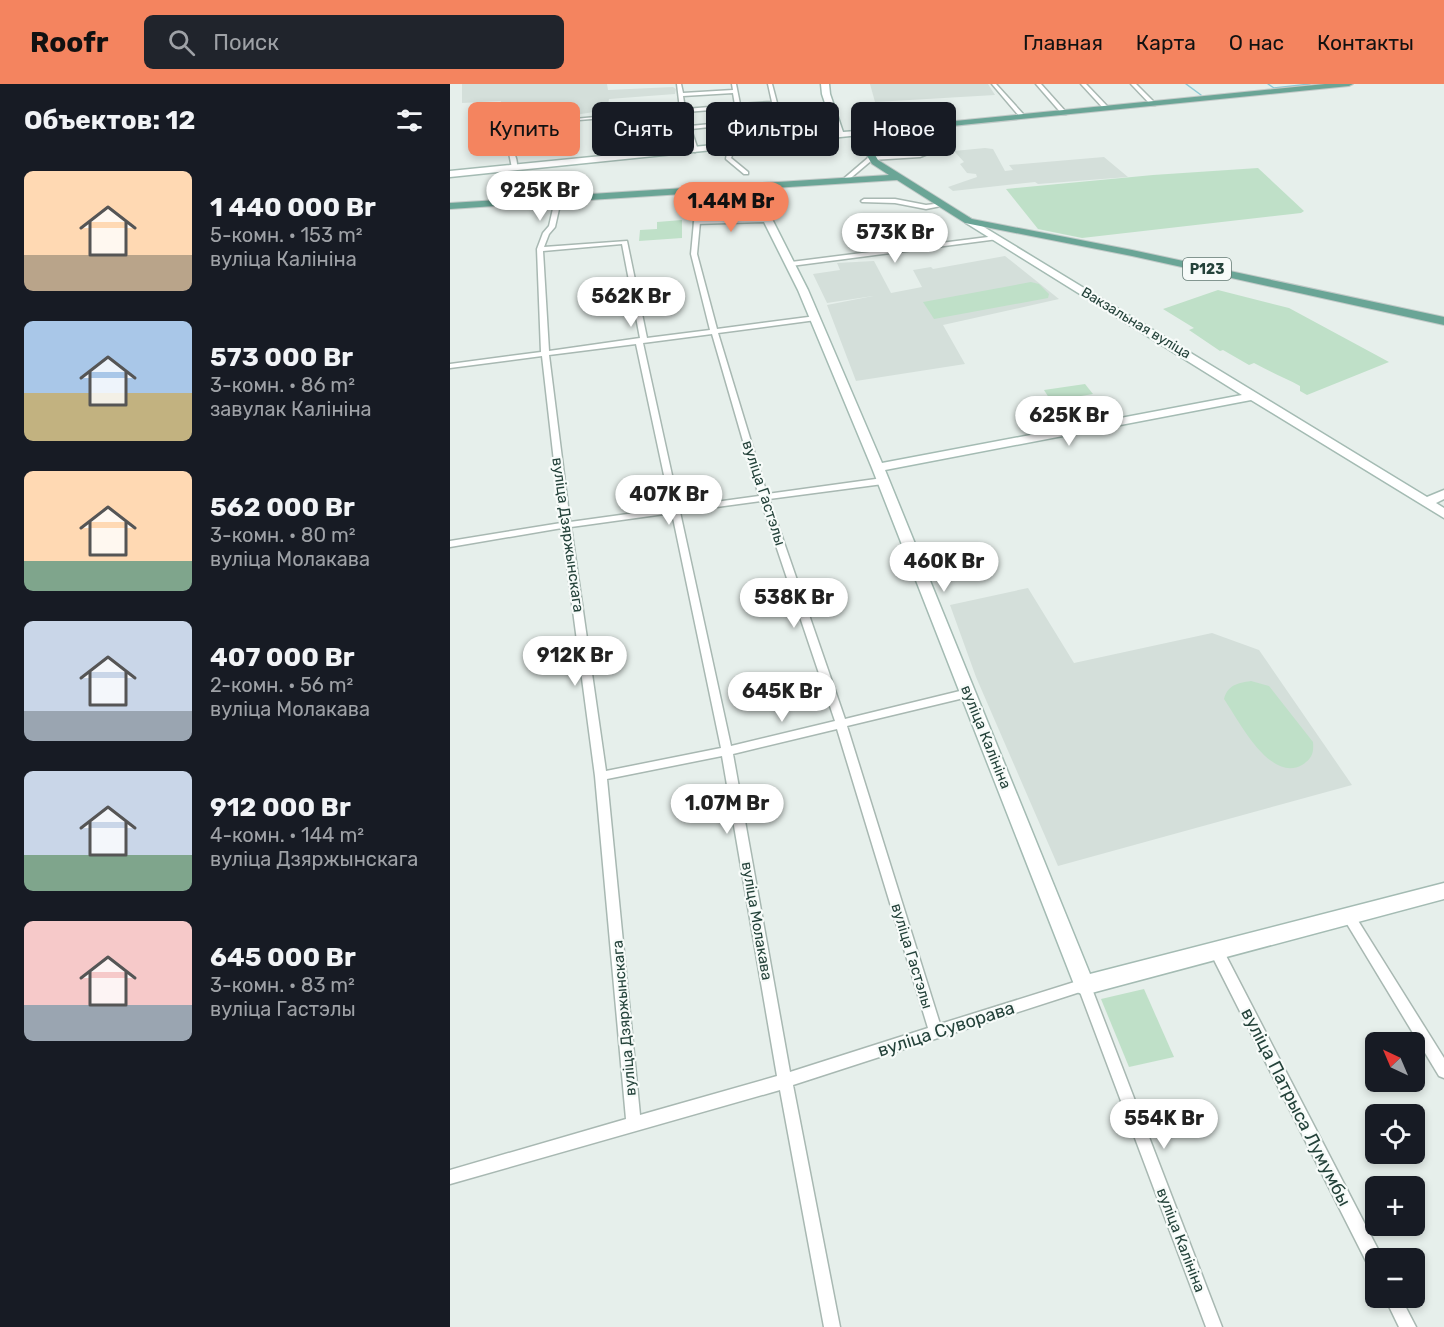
<!DOCTYPE html>
<html lang="ru">
<head>
<meta charset="utf-8">
<style>
  :root { --surface:#171b24; --page:#20242c; --text:#f1f3f6; --muted:#9ea1a6; --accent:#f4845f }
  body { margin:0; font-family:Rubik,sans-serif; background:var(--page); color:var(--text); height:100vh; display:flex; flex-direction:column; font-size:22px; white-space:nowrap }
  * { box-sizing:border-box; margin:0 }
  p { font-size:20px; color:var(--muted) }
  .icon { flex:none; width:33px; height:33px; fill:none; stroke:currentColor; stroke-width:2; stroke-linecap:round; stroke-linejoin:round }
  .map { position:relative; flex:1; overflow:hidden }
  .sheet { display:flex; flex-direction:column; background:var(--surface); width:450px }
  .sheet>* { flex:none }
  .top-card { position:absolute; left:18px; top:18px; width:570px; height:54px; display:flex; gap:12px }
  .needle { width:39px; rotate:316deg }
  .tools { position:absolute; left:915px; top:948px; display:grid; gap:12px }
  .tools a { display:grid; place-items:center; width:60px; height:60px; border-radius:9px; background:var(--surface); box-shadow:0 3px 9px #0003; font-size:30px }
  .price { position:absolute; translate:-50% -51px; padding:0 14px; border-radius:21px; background:#fff; color:#222; font-size:20px; line-height:39px; filter:drop-shadow(0 2px 3px #0008) }
  .price::after { content:''; position:absolute; left:50%; top:36px; width:18px; height:14px; margin-left:-9px; background:inherit; clip-path:polygon(0 0,100% 0,50% 100%) }
  .price.selected { background:var(--accent); color:#111 }
  ul { padding:0; list-style:none }
  li { display:flex; align-items:center; gap:18px; height:150px; padding:0 24px }
  li span { display:grid; place-items:center; flex:none; width:168px; height:120px; border-radius:9px; color:#555 }
  li>.icon { margin-inline-start:auto }
  span .icon { width:72px; height:72px; fill:#fffc; stroke-width:1 }
  li b { font-size:26px }
  h2 { display:flex; justify-content:space-between; align-items:center; height:72px; padding:0 24px; font-size:26px }
  .tag { padding:0 21px; border-radius:9px; background:var(--surface); box-shadow:0 3px 9px #0003; font-size:21px; line-height:54px }
  .tag.selected { background:var(--accent); color:#111 }
  header { display:flex; align-items:center; gap:36px; box-sizing:border-box; height:84px; padding:0 30px; background:var(--accent); color:#111 }
  header strong { font-size:28px }
  nav { display:flex; gap:33px; margin-inline-start:auto; font-size:21px }
  .search { width:420px; height:54px; background:var(--page); display:flex; align-items:center; gap:15px; box-sizing:border-box; padding:0 21px; border-radius:9px; color:var(--muted); font-size:22px }
  main { display:flex; flex:1; min-height:0 }
  .map>svg:first-child { display:block }
  .built { fill:#d4dfda }
  .green { fill:#bfe0c8 }
  .lines { fill:none; stroke-linecap:round; stroke-linejoin:round }
  .stream { stroke:#8ec9d4; stroke-width:1.5 }
  .street-casing { stroke:#a8b8b2; stroke-width:3 }
  .secondary-casing { stroke:#a4bbb3; stroke-width:3 }
  .primary-casing { stroke:#c2cac8; stroke-width:2 }
  .street { fill:#fff; fill-rule:evenodd }
  .secondary { fill:#fff; fill-rule:evenodd }
  .primary { fill:#6aa596; fill-rule:evenodd }
  .labels { text-anchor:middle; dominant-baseline:central; stroke-width:4.5; stroke-linejoin:round; paint-order:stroke }
  .shield { fill:#f7fbf9; stroke:#637a73; stroke-width:1.5 }
  .shield-label { font-size:14px; font-weight:bold; fill:#24423a }
  .far-street-label { font-size:14px; fill:#24423a; stroke:#f7fbf9 }
  .street-label { font-size:15px; fill:#24423a; stroke:#f7fbf9 }
  .near-street-label { font-size:18px; fill:#24423a; stroke:#f7fbf9 }
</style>
</head>
<body>
<header>
<strong>Roofr</strong>
<div class="search"><svg class="icon" aria-label="search" viewBox="0 0 24 24"><circle cx="10" cy="10" r="6"/><path d="M15 15l6 6"/></svg>Поиск</div>
<nav><a>Главная</a><a>Карта</a><a>О нас</a><a>Контакты</a></nav>
</header>
<main>
<section class="sheet">
<h2>Объектов: 12<svg class="icon" aria-label="filters" viewBox="0 0 24 24"><path d="M4 7h16M4 17h16"/><circle cx="9" cy="7" r="2"/><circle cx="15" cy="17" r="2"/></svg></h2>
<ul>
<li><span style="background:linear-gradient(#ffd9b3 70%,#b9a48a 0)"><svg class="icon" aria-label="home" viewBox="0 0 24 24"><path d="M3 11l9-7 9 7M6 9v11h12V9"/></svg></span><div><b>1 440 000 Br</b><p>5-комн. · 153 m²</p><p>вуліца Калініна</p></div></li>
<li><span style="background:linear-gradient(#a9c7e8 60%,#c2b280 0)"><svg class="icon" aria-label="home" viewBox="0 0 24 24"><path d="M3 11l9-7 9 7M6 9v11h12V9"/></svg></span><div><b>573 000 Br</b><p>3-комн. · 86 m²</p><p>завулак Калініна</p></div></li>
<li><span style="background:linear-gradient(#ffd9b3 75%,#7fa58c 0)"><svg class="icon" aria-label="home" viewBox="0 0 24 24"><path d="M3 11l9-7 9 7M6 9v11h12V9"/></svg></span><div><b>562 000 Br</b><p>3-комн. · 80 m²</p><p>вуліца Молакава</p></div></li>
<li><span style="background:linear-gradient(#c9d6e8 75%,#9aa5b1 0)"><svg class="icon" aria-label="home" viewBox="0 0 24 24"><path d="M3 11l9-7 9 7M6 9v11h12V9"/></svg></span><div><b>407 000 Br</b><p>2-комн. · 56 m²</p><p>вуліца Молакава</p></div></li>
<li><span style="background:linear-gradient(#c9d6e8 70%,#7fa58c 0)"><svg class="icon" aria-label="home" viewBox="0 0 24 24"><path d="M3 11l9-7 9 7M6 9v11h12V9"/></svg></span><div><b>912 000 Br</b><p>4-комн. · 144 m²</p><p>вуліца Дзяржынскага</p></div></li>
<li><span style="background:linear-gradient(#f6c9c9 70%,#9aa5b1 0)"><svg class="icon" aria-label="home" viewBox="0 0 24 24"><path d="M3 11l9-7 9 7M6 9v11h12V9"/></svg></span><div><b>645 000 Br</b><p>3-комн. · 83 m²</p><p>вуліца Гастэлы</p></div></li>
</ul>
</section>
<div class="map">
<svg width="994" height="1243" viewBox="0 0 994 1243">
  <rect width="100%" height="100%" fill="#e6efeb"/>
  <!-- built -->
  <g class="built">
    <polygon points="12,0 157,0 158,6 223,3 226,5 225,10 159,15 157,26 46,43 51,17 12,19"/>
    <polygon points="420,0 538,0 545,11 425,18"/>
    <polygon points="535,64 543,65 555,87 563,86 559,81 654,73 678,93 588,100 585,98 503,107 498,103 527,93 526,90 517,89 510,80 514,78 504,67"/>
    <polygon points="555,172 609,215 493,241 515,280 406,297 377,221 423,212 377,219 363,190 390,186 387,179 424,177 441,209 472,203 463,186 481,183 483,185"/>
    <polygon points="578,504 624,579 762,549 809,566 902,701 608,782 526,593 500,521"/>
  </g>
  <!-- green -->
  <g class="green">
    <polygon points="808,84 854,127 851,129 632,154 588,145 556,105 703,91"/>
    <polygon points="232,136 232,154 189,157 190,146 207,145 207,138"/>
    <polygon points="581,198 589,200 599,210 598,214 484,235 473,218"/>
    <path d="M768 206 839 224 939 278 857 311 850 307V302C835 294 820 288 804 279L799 281 773 266 770 267 739 246 744 244 713 225Z"/>
    <polygon points="635,300 643,310 601,317 594,306"/>
    <path d="M801 597 819 602 863 658C864 669 862 675 852 681 820 699 789 637 774 615 778 601 787 599 801 597Z"/>
    <polygon points="694,905 724,973 679,983 651,915"/>
  </g>
  <g class="lines">
    <!-- stream -->
    <g class="stream">
      <polyline points="736,0 751,11"/>
      <polyline points="818,0 824,4 860,0"/>
    </g>
    <defs>
      <g id="street">
        <path d="M227 0H231L233 9 283 6 282 0H286L290 20 322 18 318 0H322L327 19 348 56 345 58 342 56 323 21 291 23 297 39 241 45 248 66 245 68 242 66 236 46 162 54 159 52 236 43 231 28 116 37 114 36 230 25ZM283 9 285 21 235 25 233 12ZM286 24 292 37 240 42 236 28Z"/>
        <polygon points="542,0 546,0 574,31 574,33 570,33"/>
        <polygon points="586,0 591,0 616,28 616,30 612,30"/>
        <polygon points="631,0 636,0 658,23 658,25 654,25"/>
        <polygon points="681,0 686,0 705,19 705,21 701,21"/>
        <path d="M44 22 46 23C45 29 42 37 43 43 45 59 69 60 67 85L62 84 59 69 43 53 37 43 42 23Z"/>
        <polygon points="471,56 478,60 480,69 470,73 422,76 396,98 391,97 419,73 469,69 475,67 474,62 470,60 416,67 414,64"/>
        <polygon points="275,62 279,62 283,69 281,74 298,88 298,90 294,90 276,75 277,69"/>
        <path d="M108 114 111 116 105 143 99 150 94 163 177 157 197 254 260 246 241 170 244 138 247 136 250 138 247 170 267 245 366 232 369 234 366 236 268 249 317 410 433 394 437 397 433 400 319 415 395 635 518 605 523 609 518 613 397 642 490 940 634 895 639 897 772 1243H756L630 908 343 1001 390 1243H374L330 1006 0 1100V1086L176 1035 145 692 112 444 0 463V457L111 439 92 272 0 284V280L91 268 87 165 93 149 99 142 105 116ZM172 160 190 254 99 267 93 167ZM262 250 309 412 229 423 193 259ZM186 260 221 424 120 438 99 271ZM311 417 385 637 281 662 230 428ZM222 429 271 664 156 687 121 443ZM387 645 478 944 340 988 283 670ZM272 672 327 992 190 1031 157 695Z"/>
        <polygon points="414,115 445,115 476,121 493,119 496,121 476,125 445,119 412,118 411,117"/>
        <polygon points="546,152 548,153 548,155 341,182 338,180 341,178"/>
        <polygon points="898,825 902,827 994,974 994,994 989,992 894,835 892,831 894,827"/>
        <polygon points="766,860 771,862 932,1173 926,1174 926,1187 920,1185 761,870 760,866 761,862"/>
        <polygon points="935,1214 951,1214 966,1243 949,1243"/>
      </g>
      <g id="secondary">
        <polygon points="371,0 379,0 380,10 393,48 407,47 411,49 410,51 0,93 0,87 385,49 372,10"/>
        <polygon points="250,104 254,107 252,135 317,132 322,135 358,206 432,379 792,311 516,139 514,137 519,134 977,413 994,406 994,415 986,419 994,424 994,434 801,316 435,386 640,890 994,799 994,815 634,911 627,908 422,384 348,206 314,138 244,140 246,107"/>
      </g>
      <polygon id="primary" points="875,0 903,0 899,2 413,51 428,76 522,135 682,166 994,233 994,241 682,172 515,139 447,96 0,125 0,119 439,91 422,80 403,49 404,47"/>
    </defs>
    <!-- street casing -->
    <use href="#street" class="street-casing"/>
    <!-- secondary casing -->
    <use href="#secondary" class="secondary-casing"/>
    <!-- primary casing -->
    <use href="#primary" class="primary-casing"/>
    <!-- street -->
    <use href="#street" class="street"/>
    <!-- secondary -->
    <use href="#secondary" class="secondary"/>
    <!-- primary -->
    <use href="#primary" class="primary"/>
  </g>
  <g class="labels">
    <!-- shield labels -->
    <rect class="shield" x="733" y="174" width="48" height="22" rx="4.5"/>
    <g class="shield-label">
      <text x="757" y="185">Р123</text>
    </g>
    <!-- far-street labels -->
    <g class="far-street-label">
      <text transform="translate(686 239) rotate(31)">Вакзальная вуліца</text>
    </g>
    <!-- street labels -->
    <g class="street-label">
      <text transform="translate(314 409) rotate(72)">вуліца Гастэлы</text>
      <text transform="translate(118 451) rotate(82)">вуліца Дзяржынскага</text>
      <text transform="translate(536 653) rotate(68)">вуліца Калініна</text>
      <text transform="translate(307 837) rotate(80)">вуліца Молакава</text>
      <text transform="translate(462 872) rotate(73)">вуліца Гастэлы</text>
      <text transform="translate(174 934) rotate(-95)">вуліца Дзяржынскага</text>
      <text transform="translate(731 1156) rotate(69)">вуліца Калініна</text>
    </g>
    <!-- near-street labels -->
    <g class="near-street-label">
      <text transform="translate(496 945) rotate(-18)">вуліца Суворава</text>
      <text transform="translate(846 1023) rotate(63)">вуліца Патрыса Лумумбы</text>
    </g>
  </g>
</svg>
<div class="tools">
<a><svg class="needle" viewBox="-14 -14 28 28"><path d="M0-13l5 13h-10z" fill="#e53935"/><path d="M0 13l5-13h-10z" fill="#9ea1a6"/></svg></a>
<a><svg class="icon" aria-label="locate" viewBox="0 0 24 24"><circle cx="12" cy="12" r="6"/><path d="M12 2v4M12 18v4M2 12h4M18 12h4"/></svg></a>
<a>+</a>
<a>−</a>
</div>
<b class="price" style="left:90px;top:138px">925K Br</b>
<b class="price selected" style="left:281px;top:149px">1.44M Br</b>
<b class="price" style="left:445px;top:180px">573K Br</b>
<b class="price" style="left:181px;top:244px">562K Br</b>
<b class="price" style="left:619px;top:363px">625K Br</b>
<b class="price" style="left:219px;top:442px">407K Br</b>
<b class="price" style="left:494px;top:509px">460K Br</b>
<b class="price" style="left:344px;top:545px">538K Br</b>
<b class="price" style="left:125px;top:603px">912K Br</b>
<b class="price" style="left:332px;top:639px">645K Br</b>
<b class="price" style="left:277px;top:751px">1.07M Br</b>
<b class="price" style="left:714px;top:1066px">554K Br</b>
<div class="top-card">
<a class="tag selected">Купить</a>
<a class="tag">Снять</a>
<a class="tag">Фильтры</a>
<a class="tag">Новое</a>
</div>
</div>
</main>
</body>
</html>
